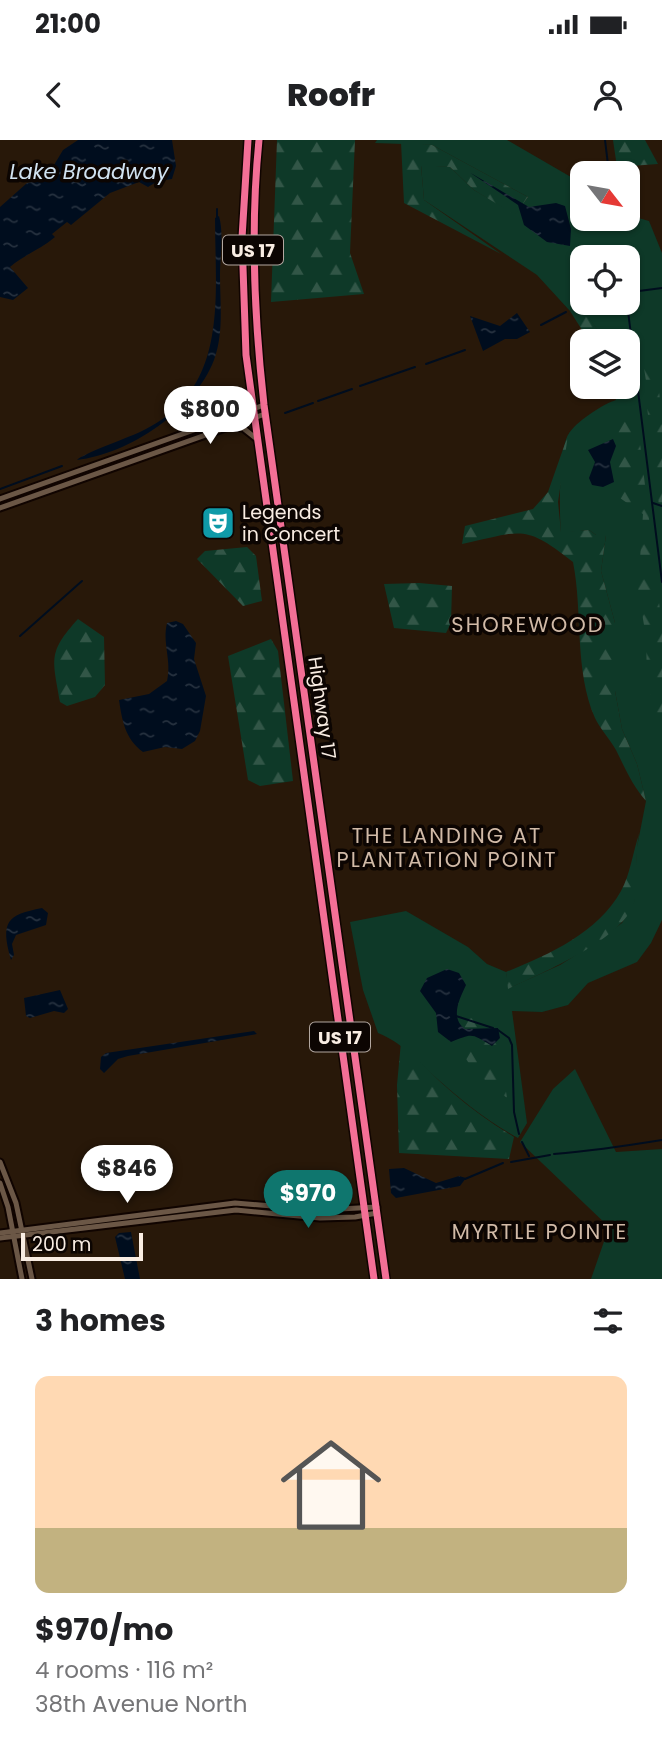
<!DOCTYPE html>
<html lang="en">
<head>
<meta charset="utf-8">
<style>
  :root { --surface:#fff; --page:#f2f2f2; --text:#202124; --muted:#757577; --accent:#0f766e }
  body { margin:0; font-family:Poppins,sans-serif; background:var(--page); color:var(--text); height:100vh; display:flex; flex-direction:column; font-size:26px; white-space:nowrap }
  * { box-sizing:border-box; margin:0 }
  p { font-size:23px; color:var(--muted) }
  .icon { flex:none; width:38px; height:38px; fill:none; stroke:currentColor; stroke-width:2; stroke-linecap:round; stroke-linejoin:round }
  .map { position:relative; height:1139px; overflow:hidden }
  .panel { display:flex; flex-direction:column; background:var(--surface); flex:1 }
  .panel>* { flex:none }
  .needle { width:46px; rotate:121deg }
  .fabs { position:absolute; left:570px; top:21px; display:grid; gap:14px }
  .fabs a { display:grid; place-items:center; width:70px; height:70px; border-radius:14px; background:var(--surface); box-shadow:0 2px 5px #0004; font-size:35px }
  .scale { position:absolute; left:21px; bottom:18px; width:122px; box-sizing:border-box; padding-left:7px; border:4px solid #f9ede3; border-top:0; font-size:19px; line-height:24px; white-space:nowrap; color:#f9ede3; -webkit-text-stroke:5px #0c0502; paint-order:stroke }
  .price { position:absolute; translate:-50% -60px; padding:0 16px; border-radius:24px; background:#fff; color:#222; font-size:23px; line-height:46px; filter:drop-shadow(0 2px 4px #0008) }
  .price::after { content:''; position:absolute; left:50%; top:42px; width:21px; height:16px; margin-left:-10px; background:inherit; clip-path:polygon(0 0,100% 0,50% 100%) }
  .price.active { background:var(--accent); color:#fff }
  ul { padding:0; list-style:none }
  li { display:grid; align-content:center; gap:14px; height:371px; padding:0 35px }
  li span { display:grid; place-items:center; height:217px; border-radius:14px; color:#555 }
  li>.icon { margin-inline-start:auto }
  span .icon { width:126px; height:126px; fill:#fffc; stroke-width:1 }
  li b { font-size:30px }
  h2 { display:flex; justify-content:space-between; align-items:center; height:84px; padding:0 35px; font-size:30px }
  .status { display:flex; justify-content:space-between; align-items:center; height:49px; padding:0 35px; background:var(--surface); direction:ltr }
  .status svg { height:19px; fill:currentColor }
  header { display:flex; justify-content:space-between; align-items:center; height:91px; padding:0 35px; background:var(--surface); font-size:32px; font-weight:800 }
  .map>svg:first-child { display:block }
  .green { fill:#0e3928; fill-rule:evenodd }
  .forest { fill:url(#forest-firs) }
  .water { fill:url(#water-ripples) }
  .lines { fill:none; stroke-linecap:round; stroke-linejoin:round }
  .stream { stroke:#000d1e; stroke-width:2 }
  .secondary-casing { stroke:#100400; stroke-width:9 }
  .highway-casing { stroke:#100400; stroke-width:10 }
  .secondary { stroke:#6b5746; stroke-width:5 }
  .highway { stroke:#f36f96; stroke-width:7 }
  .labels { text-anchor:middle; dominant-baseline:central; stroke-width:7; stroke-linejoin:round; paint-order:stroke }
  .shield { fill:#0c0502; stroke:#b2a7a0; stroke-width:2 }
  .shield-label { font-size:18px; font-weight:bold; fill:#f9ede3 }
  .poi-label { font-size:19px; fill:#f9ede3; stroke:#0c0502; text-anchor:start }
  .street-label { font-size:19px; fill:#f9ede3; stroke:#0c0502 }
  .water-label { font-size:21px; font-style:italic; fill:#d1e3f2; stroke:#0c0502 }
  .neighbourhood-label { font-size:21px; letter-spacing:2px; fill:#d1baa7; stroke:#0c0502 }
</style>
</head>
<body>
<div class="status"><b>21:00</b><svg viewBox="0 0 49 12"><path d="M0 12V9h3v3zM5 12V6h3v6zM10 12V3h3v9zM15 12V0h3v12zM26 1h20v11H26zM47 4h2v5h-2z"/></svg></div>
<header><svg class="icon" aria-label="back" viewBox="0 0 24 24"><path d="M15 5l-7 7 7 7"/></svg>Roofr<svg class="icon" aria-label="person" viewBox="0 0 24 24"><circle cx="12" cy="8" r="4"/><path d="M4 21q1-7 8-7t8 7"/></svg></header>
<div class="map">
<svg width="662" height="1139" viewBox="0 0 662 1139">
  <defs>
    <pattern id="forest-firs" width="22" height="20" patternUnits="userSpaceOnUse" patternTransform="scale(1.75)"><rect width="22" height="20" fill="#0e3928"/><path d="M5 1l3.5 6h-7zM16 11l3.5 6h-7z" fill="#325647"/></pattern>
    <pattern id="water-ripples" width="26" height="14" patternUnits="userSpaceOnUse" patternTransform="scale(1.75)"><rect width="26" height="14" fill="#000d1e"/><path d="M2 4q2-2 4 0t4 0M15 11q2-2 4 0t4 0" fill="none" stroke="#26313f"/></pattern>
  </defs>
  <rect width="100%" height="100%" fill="#281809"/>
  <!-- green -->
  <g class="green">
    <path d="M377 0H507L583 44V79H628V75L649 81 662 113V780L651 803 637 822 588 843 568 865 542 872 512 871 527 983 518 998C487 981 461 960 434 936 414 918 404 904 378 893L363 850 350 782 406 771 468 807 487 824 506 832 509 848 560 825 592 805 622 783 634 762 637 707 646 661 637 624 622 589 615 551V483L601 431 606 395H596L589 390 561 393C559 373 559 311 568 295 575 282 603 264 616 260L614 247H628V201H605L581 166 570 171 537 135 424 60 421 25 450 27 474 50 515 74 528 57 432 5 375 3ZM583 117H628V163H583Z"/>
    <polygon points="575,929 616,1012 662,1009 662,1139 591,1139 609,1087 520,1002 553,949"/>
  </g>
  <!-- forest -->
  <g class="forest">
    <polygon points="277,0 355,0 350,113 364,154 271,162"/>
    <polygon points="613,0 645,0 658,24 617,27"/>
    <polygon points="401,2 432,5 528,57 515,75 474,50 450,27 421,26 424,60 501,114 404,63"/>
    <polygon points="581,165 605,201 589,201 570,171"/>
    <polygon points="642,215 655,219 661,268 650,267"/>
    <polygon points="647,267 662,285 662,390"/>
    <polygon points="619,268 636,270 662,487 662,599 647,540 646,497 638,449 643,374 620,358 613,317"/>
    <path d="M568 295 558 362 561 392 589 390 596 395H606L601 431 615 483V551L622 589 637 624 646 661C632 645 625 628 616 610 610 599 600 589 595 578 574 530 583 472 573 422 523 382 521 392 462 404L465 386 533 369 548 352Z"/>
    <polygon points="247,407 256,416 262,461 243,466 197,419 205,411"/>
    <polygon points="419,443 452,446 451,483 446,493 394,488 384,444"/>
    <path d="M78 479 104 497 105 545 95 557 67 566 60 562C53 519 47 513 78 479Z"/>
    <polygon points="271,499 278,511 293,641 260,646 248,640 228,516"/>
    <path d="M639 694C635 715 638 738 635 759 628 798 541 833 508 849L506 832C548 815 598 793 621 751 630 735 633 712 639 694Z"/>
    <path d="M494 872 507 958C479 934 453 921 462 881Z"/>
    <path d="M401 902C434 939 472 972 514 997L509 1019 399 1013 397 945Z"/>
  </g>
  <!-- water -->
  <g class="water">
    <path d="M78 0H172L176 26 172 39 158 41 148 47 139 42 110 53 71 85 67 82 52 94 55 97C41 109 24 115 10 127L28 148 13 160 0 157V67L27 43 43 38 51 30 63 10Z"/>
    <polygon points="469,32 529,67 556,63 565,66 571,89 570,106 547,102 524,85 518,65"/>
    <path d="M219 76C224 94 220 117 220 135 220 163 224 193 214 220 195 270 129 314 77 320 82 314 127 298 140 292 230 251 215 159 215 78Z"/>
    <polygon points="517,173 530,192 517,199 505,199 483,211 470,176 500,186"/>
    <polygon points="613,299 616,306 610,322 614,342 603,347 592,345 589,338 595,322 588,310"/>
    <path d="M176 481 183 484 196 503 194 519 206 556 200 591 195 601 182 609 165 607 143 612C125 599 122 580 119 560L149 554 167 541C172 521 162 503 167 483Z"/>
    <path d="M42 768 48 773 46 785 16 795 12 804 14 815 11 820C0 781 7 775 42 768Z"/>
    <path d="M447 829 459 833 466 845C459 860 450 878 465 889L498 888 500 898 492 906C471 893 473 893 451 902L438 892 436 873 420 851 427 838Z"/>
    <polygon points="60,850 68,869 64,873 54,871 30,878 26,876 24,858"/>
    <polygon points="254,891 257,894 128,916 118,919 104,933 100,929 101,917 106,913"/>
    <polygon points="404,1028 436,1043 459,1036 466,1038 460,1046 396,1058 391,1053 389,1029"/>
    <polygon points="131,1092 140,1139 125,1139 115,1097 119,1093"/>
  </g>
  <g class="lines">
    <!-- stream -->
    <g class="stream">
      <polyline points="605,0 609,33"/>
      <polyline points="217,69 217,78"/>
      <polyline points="618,113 619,117"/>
      <polyline points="639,151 662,148"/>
      <polyline points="628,152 633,152"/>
      <polyline points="627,163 662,442"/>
      <polyline points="541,185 566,172"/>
      <polyline points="426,224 465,210"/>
      <polyline points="360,246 415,227"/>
      <polyline points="318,261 352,249"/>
      <polyline points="285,273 313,263"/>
      <polyline points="0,349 62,326"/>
      <polyline points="653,363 662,366"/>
      <polyline points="20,496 82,441"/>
      <polyline points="456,876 493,888"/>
      <polyline points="498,890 509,898 512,905 514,972 519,994"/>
      <polyline points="522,1002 529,1016"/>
      <path d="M554 1014C590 1011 625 1006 662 1000"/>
      <polyline points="511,1022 550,1015"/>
      <polyline points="465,1039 503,1023"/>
    </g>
    <defs>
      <g id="secondary">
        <polyline points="231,287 243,288 258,300"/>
        <polyline points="0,359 264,265"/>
        <polyline points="0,368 265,274"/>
        <polyline points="0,1022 16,1063 32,1139"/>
        <polyline points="0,1043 8,1067 22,1139"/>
        <polyline points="0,1093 235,1063 321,1070 377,1067"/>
        <polyline points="0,1098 236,1070 320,1078 355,1077 377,1073"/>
      </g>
      <g id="highway">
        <polyline points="248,0 242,98 246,215 374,1139"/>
        <path d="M259 0C250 89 254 176 264 265L386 1139"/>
      </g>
    </defs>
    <!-- secondary casing -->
    <use href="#secondary" class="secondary-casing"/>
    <!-- highway casing -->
    <use href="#highway" class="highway-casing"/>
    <!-- secondary -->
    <use href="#secondary" class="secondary"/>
    <!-- highway -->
    <use href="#highway" class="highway"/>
  </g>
  <!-- icons -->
  <defs>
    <symbol id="theatre-square" viewBox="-11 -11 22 22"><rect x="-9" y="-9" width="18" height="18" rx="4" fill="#0f9aa8" stroke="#0c0502"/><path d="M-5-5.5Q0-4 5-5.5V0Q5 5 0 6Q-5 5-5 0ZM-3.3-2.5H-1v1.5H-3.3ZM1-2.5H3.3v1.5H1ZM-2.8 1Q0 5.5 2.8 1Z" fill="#fff"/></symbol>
  </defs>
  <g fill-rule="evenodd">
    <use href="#theatre-square" x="199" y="364" width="38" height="38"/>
  </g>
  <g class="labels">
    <!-- shield labels -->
    <g class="shield">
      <rect x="223" y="95.5" width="60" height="29" rx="5"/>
      <rect x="310" y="882.5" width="60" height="29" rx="5"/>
    </g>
    <g class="shield-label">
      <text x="253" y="110">US 17</text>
      <text x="340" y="897">US 17</text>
    </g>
    <!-- poi labels -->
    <g class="poi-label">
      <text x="242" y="372">Legends<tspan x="242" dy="22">in Concert</tspan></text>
    </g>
    <!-- street labels -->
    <g class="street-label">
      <text transform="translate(322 568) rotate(82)">Highway 17</text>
    </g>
    <!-- water labels -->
    <g class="water-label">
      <text x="89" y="31">Lake Broadway</text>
    </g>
    <!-- neighbourhood labels -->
    <g class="neighbourhood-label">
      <text x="528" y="484">SHOREWOOD</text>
      <text x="447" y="695">THE LANDING AT<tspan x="447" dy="24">PLANTATION POINT</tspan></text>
      <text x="540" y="1091">MYRTLE POINTE</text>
    </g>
  </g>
</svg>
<div class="fabs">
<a><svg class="needle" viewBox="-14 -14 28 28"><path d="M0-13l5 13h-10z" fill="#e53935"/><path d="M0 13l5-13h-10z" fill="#757577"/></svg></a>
<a><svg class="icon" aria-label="locate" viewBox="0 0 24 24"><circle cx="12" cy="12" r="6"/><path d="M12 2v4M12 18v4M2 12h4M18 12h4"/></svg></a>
<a><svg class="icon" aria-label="layers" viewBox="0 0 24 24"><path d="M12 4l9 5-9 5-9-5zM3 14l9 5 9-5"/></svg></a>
</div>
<div class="scale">200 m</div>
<b class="price" style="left:210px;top:306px">$800</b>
<b class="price" style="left:127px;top:1065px">$846</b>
<b class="price active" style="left:308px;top:1090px">$970</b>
</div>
<section class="panel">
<h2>3 homes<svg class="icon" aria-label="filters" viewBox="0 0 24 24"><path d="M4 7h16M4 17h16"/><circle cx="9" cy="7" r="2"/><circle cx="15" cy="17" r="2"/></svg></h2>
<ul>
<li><span style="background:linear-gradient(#ffd9b3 70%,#c2b280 0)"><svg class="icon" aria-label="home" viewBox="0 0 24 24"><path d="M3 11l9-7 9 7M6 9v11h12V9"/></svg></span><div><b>$970/mo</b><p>4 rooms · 116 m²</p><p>38th Avenue North</p></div></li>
</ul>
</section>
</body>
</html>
